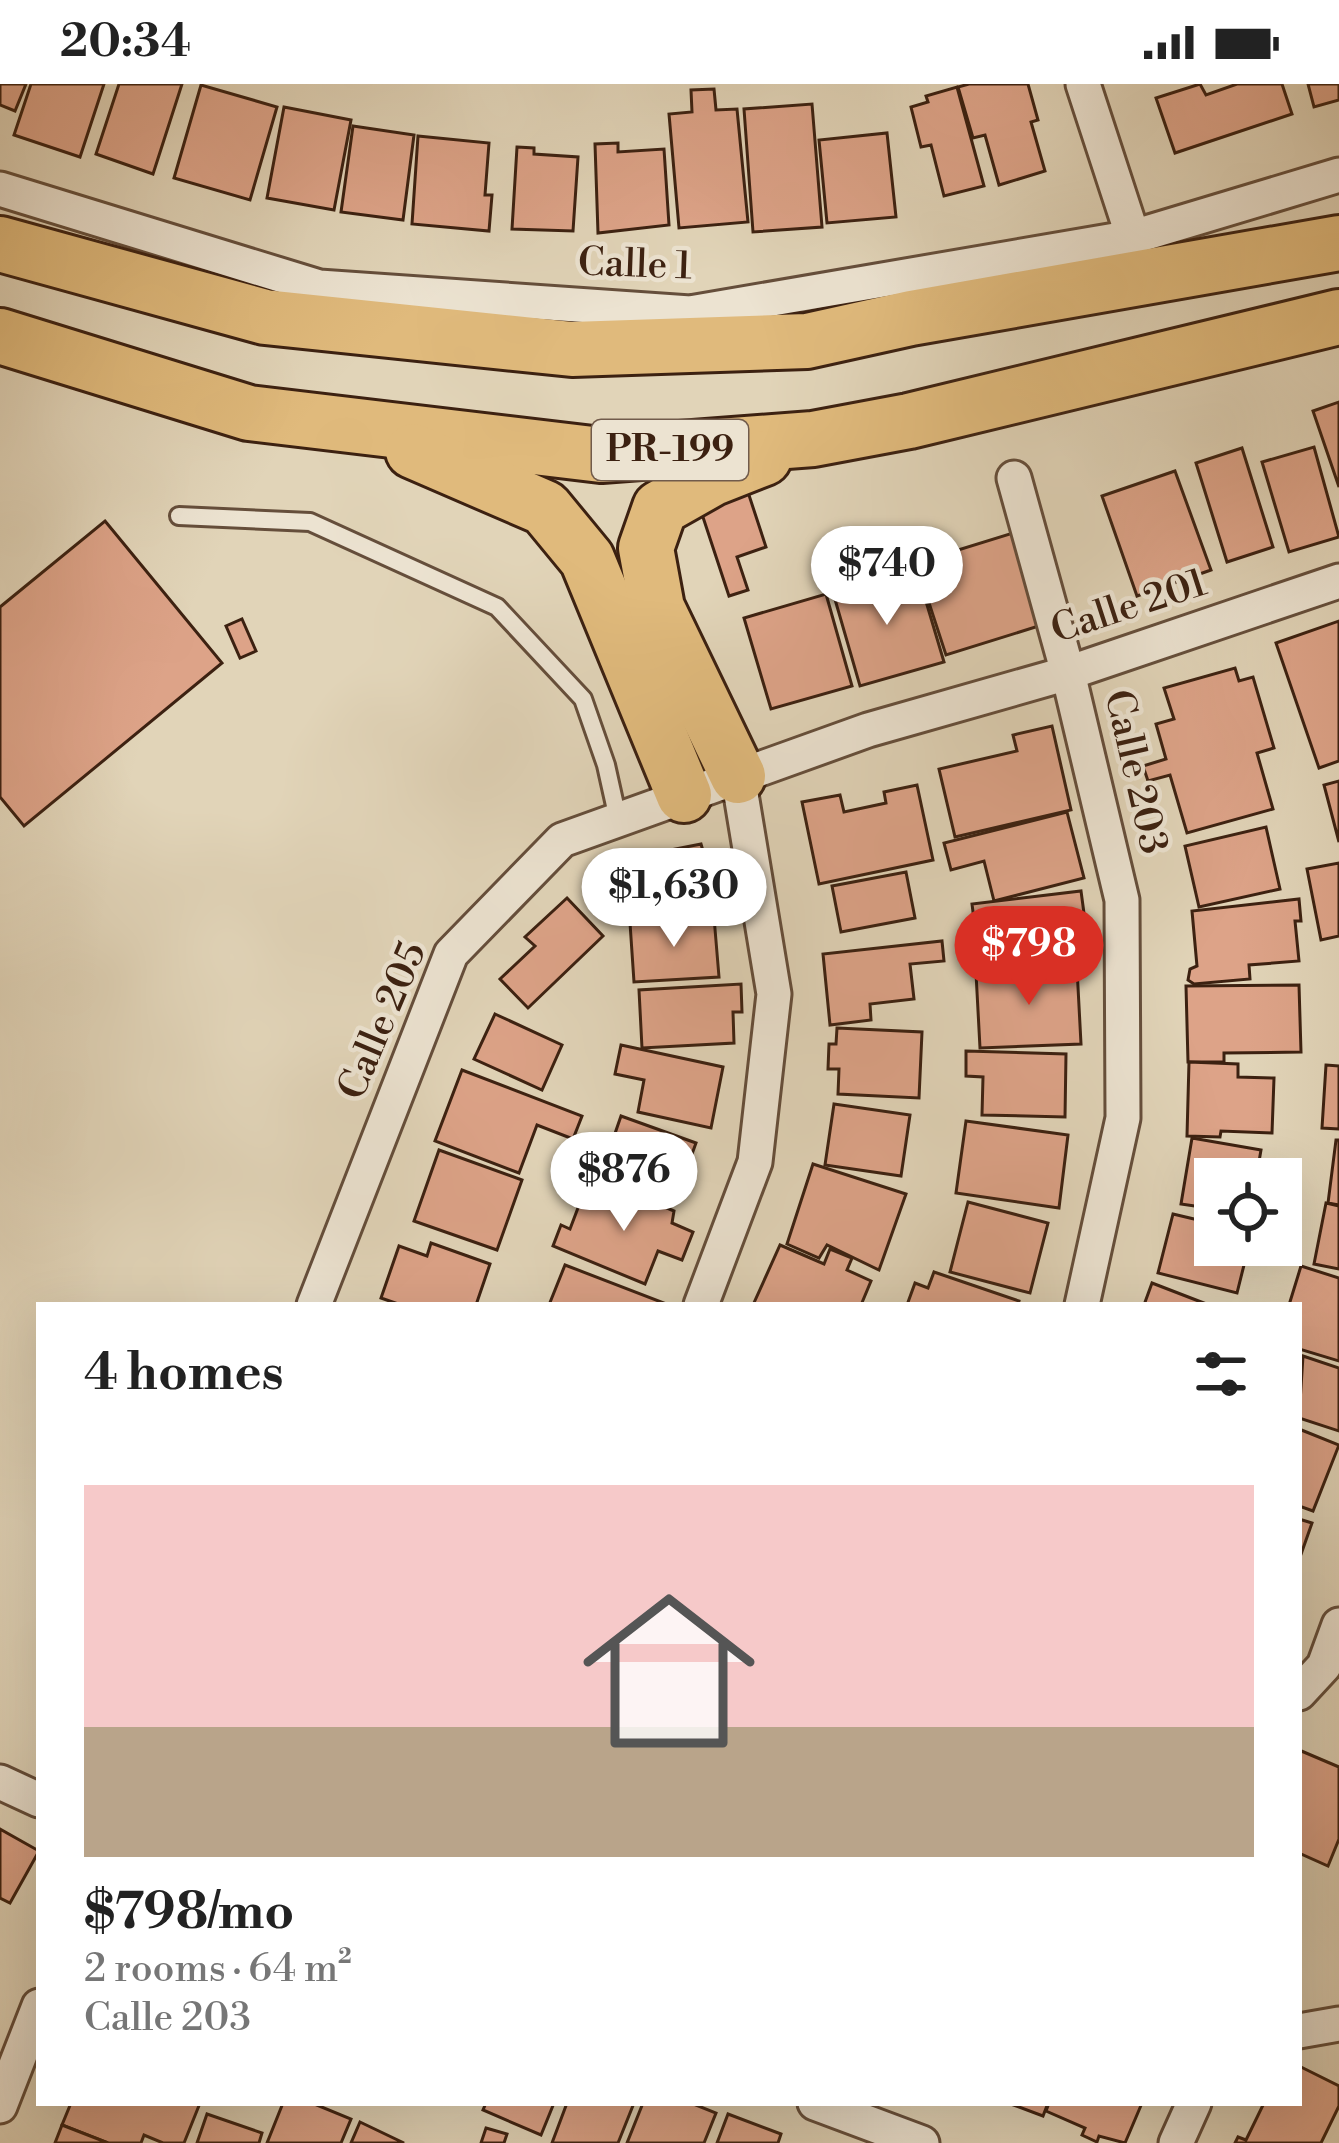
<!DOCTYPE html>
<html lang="en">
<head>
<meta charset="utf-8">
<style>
  :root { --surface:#fff; --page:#f2f2f2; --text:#222; --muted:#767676; --accent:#d93025 }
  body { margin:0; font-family:"Libre Bodoni",serif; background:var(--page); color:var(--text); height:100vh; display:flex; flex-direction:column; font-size:45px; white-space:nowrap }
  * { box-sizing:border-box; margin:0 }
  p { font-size:39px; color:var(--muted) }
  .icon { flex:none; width:66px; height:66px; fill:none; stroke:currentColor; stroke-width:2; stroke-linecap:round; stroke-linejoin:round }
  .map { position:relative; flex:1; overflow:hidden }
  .side { position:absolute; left:36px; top:1218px; width:1266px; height:804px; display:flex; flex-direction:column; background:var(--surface); border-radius:0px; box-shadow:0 12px 48px #0002 }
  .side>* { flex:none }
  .controls { position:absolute; left:1194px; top:1074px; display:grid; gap:24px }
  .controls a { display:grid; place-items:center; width:108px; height:108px; border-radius:0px; background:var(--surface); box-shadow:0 12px 48px #0002; font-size:60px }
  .price { position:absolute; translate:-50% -102px; padding:0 27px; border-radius:42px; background:#fff; color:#222; font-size:39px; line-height:78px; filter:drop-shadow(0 3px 6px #0008) }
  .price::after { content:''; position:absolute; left:50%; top:72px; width:36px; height:27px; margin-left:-18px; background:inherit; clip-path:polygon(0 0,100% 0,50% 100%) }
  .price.current { background:var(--accent); color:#fff }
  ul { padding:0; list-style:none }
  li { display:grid; align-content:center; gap:24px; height:636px; padding:0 48px }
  li span { display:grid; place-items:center; height:372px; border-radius:0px; color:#555 }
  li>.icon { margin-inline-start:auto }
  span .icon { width:216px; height:216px; fill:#fffc; stroke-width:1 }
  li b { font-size:51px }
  h2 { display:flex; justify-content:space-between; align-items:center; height:144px; padding:0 48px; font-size:51px }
  .status { display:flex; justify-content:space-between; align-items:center; height:84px; padding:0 60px; background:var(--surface); direction:ltr }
  .status svg { height:33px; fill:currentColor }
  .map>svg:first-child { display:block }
  .building { fill:#dda388; stroke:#3c2111; stroke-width:3 }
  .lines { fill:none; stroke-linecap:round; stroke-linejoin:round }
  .service-casing { stroke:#654e3b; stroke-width:22 }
  .minor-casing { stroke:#654e3b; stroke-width:39 }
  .primary-casing { stroke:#3c2111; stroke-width:60 }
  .service { stroke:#ece3d1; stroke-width:16 }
  .minor { stroke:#ece3d1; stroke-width:33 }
  .primary { stroke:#e0ba7c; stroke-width:54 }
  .labels { text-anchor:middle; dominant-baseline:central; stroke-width:9; stroke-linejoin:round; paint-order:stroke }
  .shield { fill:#ece3d1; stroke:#715b4b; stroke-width:3 }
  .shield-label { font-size:36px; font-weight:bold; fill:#3c2111 }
  .street-label { font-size:39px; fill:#3c2111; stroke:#ece3d1 }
</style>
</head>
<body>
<div class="status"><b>20:34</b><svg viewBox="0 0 49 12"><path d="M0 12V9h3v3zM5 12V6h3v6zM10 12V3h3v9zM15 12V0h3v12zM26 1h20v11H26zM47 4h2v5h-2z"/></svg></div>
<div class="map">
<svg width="1339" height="2059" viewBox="0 0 1339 2059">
  <rect width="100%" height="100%" fill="#e1d4b8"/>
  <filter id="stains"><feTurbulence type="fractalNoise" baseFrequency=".00167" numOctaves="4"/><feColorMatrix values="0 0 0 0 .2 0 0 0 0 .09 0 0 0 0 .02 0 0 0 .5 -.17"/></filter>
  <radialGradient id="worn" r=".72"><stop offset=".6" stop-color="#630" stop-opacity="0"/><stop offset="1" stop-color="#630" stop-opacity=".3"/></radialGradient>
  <!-- building -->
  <g class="building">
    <polygon points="0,0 26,0 15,27 0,21"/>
    <polygon points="31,0 104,0 80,73 14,51"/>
    <polygon points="119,0 182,0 153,90 96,70"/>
    <polygon points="969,0 1028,0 1038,36 1031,38 1045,87 999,101 985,51 973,54 958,3"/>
    <polygon points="1200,0 1206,11 1237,0 1282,0 1292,30 1175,69 1156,14"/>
    <polygon points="1308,0 1339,0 1339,16 1314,23"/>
    <polygon points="201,1 277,23 250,116 174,94"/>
    <polygon points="957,3 984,102 944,112 931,61 921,63 911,23 928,18 926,12"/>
    <polygon points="714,5 716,26 737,25 748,138 679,144 669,30 692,28 691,6"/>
    <polygon points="812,20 822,143 753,148 744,25"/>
    <polygon points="284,23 351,36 334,126 267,114"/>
    <polygon points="353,42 414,51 403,136 341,128"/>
    <polygon points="887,49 896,133 827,139 819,56"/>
    <polygon points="418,52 489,59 485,111 492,111 489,147 412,140"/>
    <polygon points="618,59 618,68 664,65 669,141 598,149 595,60"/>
    <polygon points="517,63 534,64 534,70 578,73 573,147 512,145"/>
    <polygon points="1339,318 1339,403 1313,327"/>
    <polygon points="1314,363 1339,453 1289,468 1262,378"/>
    <polygon points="1242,364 1273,463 1227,478 1196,379"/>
    <polygon points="1175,387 1211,486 1137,512 1102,412"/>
    <polygon points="746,402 766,463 737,473 748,506 729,512 698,418"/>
    <polygon points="105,437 222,579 24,742 0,713 0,523"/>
    <polygon points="1016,448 1045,540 946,571 916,479"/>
    <polygon points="899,486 906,509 922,504 944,578 860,602 832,505"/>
    <polygon points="826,510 852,602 771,625 744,534"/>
    <polygon points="242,535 256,567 240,574 226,542"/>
    <polygon points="1339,537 1339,677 1319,684 1276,559"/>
    <polygon points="1235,584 1239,597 1253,593 1274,664 1257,669 1273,725 1187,749 1170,691 1148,697 1143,682 1166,675 1156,640 1174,635 1164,604"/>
    <polygon points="1052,642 1071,726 955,753 939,685 1017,667 1013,651"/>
    <polygon points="1339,697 1339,758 1324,701"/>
    <polygon points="917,701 933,776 819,800 802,718 840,711 844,728 886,719 884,708"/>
    <polygon points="1067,728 1084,794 994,817 984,777 951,786 944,759"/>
    <polygon points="1266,743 1280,805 1199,823 1185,762"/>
    <polygon points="701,760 703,767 713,771 712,780 706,783 713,818 623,836 616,806 636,802 630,774"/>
    <polygon points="1339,779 1339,852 1321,856 1307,785"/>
    <polygon points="906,788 915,834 841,848 832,802"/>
    <polygon points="1081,807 1090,874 1016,883 1015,871 979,875 972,820"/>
    <polygon points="567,814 603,852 528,924 500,895 535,862 525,853"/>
    <polygon points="1299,815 1301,837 1295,837 1299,877 1249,881 1250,895 1194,900 1188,896 1190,885 1197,882 1192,827"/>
    <polygon points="714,833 719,893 634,898 630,839"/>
    <polygon points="942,857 944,877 910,880 914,915 870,920 871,936 830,941 823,870"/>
    <polygon points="1077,884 1081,960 980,964 976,889"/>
    <polygon points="741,900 742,928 733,928 734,959 642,964 639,906"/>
    <polygon points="1299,901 1301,968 1224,969 1224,978 1188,978 1186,902"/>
    <polygon points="495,930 562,961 542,1006 474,975"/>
    <polygon points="837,944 922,948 919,1014 838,1010 839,985 828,985 829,960 836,960"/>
    <polygon points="621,961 723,983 711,1044 638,1028 644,996 615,990"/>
    <polygon points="966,967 1066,970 1065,1033 982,1031 983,993 966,992"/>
    <polygon points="1189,978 1238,980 1238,993 1274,994 1272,1049 1221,1047 1220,1053 1187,1052"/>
    <polygon points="1326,981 1339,982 1339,1045 1322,1044"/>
    <polygon points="462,986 582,1032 573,1055 537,1041 519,1089 435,1057"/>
    <polygon points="834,1020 910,1031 901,1092 825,1081"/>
    <polygon points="621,1032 696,1059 674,1120 600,1093"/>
    <polygon points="966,1037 1068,1051 1059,1124 956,1109"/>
    <polygon points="1192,1054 1261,1066 1256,1095 1215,1095 1215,1125 1181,1120"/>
    <polygon points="1336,1056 1339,1056 1339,1121 1328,1119"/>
    <polygon points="439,1066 522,1096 497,1166 414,1137"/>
    <polygon points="813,1080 906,1110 879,1186 827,1161 819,1174 787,1160"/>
    <polygon points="602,1104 635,1117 637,1111 674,1127 672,1139 693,1148 682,1176 658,1167 645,1200 553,1162 561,1141 570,1145 581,1116 594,1121"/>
    <polygon points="968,1118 1048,1139 1030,1209 950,1188"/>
    <polygon points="1326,1119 1339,1122 1339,1185 1314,1180"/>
    <polygon points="1173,1130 1215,1140 1215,1161 1249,1161 1237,1209 1158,1189"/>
    <polygon points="431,1159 490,1180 476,1221 401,1221 381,1214 399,1162 427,1172"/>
    <polygon points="780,1161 824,1180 830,1165 852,1174 847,1186 871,1197 861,1221 753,1221"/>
    <polygon points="565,1181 664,1219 663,1221 549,1221"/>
    <polygon points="1301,1182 1339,1194 1339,1277 1299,1265 1299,1221 1289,1221"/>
    <polygon points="934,1188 1019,1217 1018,1221 907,1221 915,1199 928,1204"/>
    <polygon points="1152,1199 1209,1221 1144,1221"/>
    <polygon points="1303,1272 1339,1284 1339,1347 1299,1334"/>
    <polygon points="1299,1345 1339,1361 1313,1427 1299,1422"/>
    <polygon points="1299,1435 1312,1439 1299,1476"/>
    <polygon points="1299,1666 1339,1683 1339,1755 1328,1782 1299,1769"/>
    <polygon points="0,1745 39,1767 10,1819 0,1814"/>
    <polygon points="1299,1982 1339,2002 1339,2022 1321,2059 1235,2059 1238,2053 1246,2056 1264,2019 1299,2019"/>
    <polygon points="71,2019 200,2019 184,2059 163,2059 144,2051 141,2059 108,2059 62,2041"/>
    <polygon points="283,2019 312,2019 351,2035 341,2059 267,2059"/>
    <polygon points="486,2019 554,2019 541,2051 483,2026"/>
    <polygon points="567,2019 634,2019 618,2059 552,2059"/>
    <polygon points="643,2019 691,2019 716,2029 704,2059 627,2059"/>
    <polygon points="1008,2019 1048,2019 1043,2032"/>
    <polygon points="1049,2019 1142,2019 1125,2059 1099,2052 1097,2058 1082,2051 1085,2044 1046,2027"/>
    <polygon points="207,2030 262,2049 259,2059 197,2059"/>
    <polygon points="728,2030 781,2050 778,2059 717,2059"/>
    <polygon points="360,2038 404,2059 351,2059"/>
    <polygon points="62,2041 108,2059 55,2059"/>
    <polygon points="486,2044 507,2050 504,2059 481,2059"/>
  </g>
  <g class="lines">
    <defs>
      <polyline id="service" points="179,432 310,438 497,523 583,615 606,681 618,735"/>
      <g id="minor">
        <polyline points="1083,0 1133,153"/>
        <polyline points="0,105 319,203 690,229 1133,153 1339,91"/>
        <polyline points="1014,394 1068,589 1122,816 1123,1034 1082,1221"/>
        <polyline points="314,1221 451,870 562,756 868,646 1068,589 1339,497"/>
        <polyline points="701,1221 755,1078 774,910 738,692"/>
        <polyline points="1299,1609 1324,1582 1339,1541"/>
        <polyline points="0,1698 39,1716"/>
        <polyline points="1299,1947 1339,1940"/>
        <polyline points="815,2019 922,2059"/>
        <polyline points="0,2022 39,1922"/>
        <polyline points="1176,2059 1194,2019"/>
      </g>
      <g id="primary">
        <polyline points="0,160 265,233 572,265 807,257 911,234 1339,159"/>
        <polyline points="0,252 249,329 601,371 813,355 909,337 1339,233"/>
        <polyline points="413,367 545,424 587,475 684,711"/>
        <polyline points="738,692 657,524 646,464 660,424 713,394 764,374"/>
      </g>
    </defs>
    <!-- service casing -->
    <use href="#service" class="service-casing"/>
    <!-- minor casing -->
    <use href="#minor" class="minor-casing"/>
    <!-- primary casing -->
    <use href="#primary" class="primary-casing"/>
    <!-- service -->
    <use href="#service" class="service"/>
    <!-- minor -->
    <use href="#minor" class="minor"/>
    <!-- primary -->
    <use href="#primary" class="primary"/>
  </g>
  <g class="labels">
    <!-- shield labels -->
    <rect class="shield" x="592" y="336" width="156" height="60" rx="9"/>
    <g class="shield-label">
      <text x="670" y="366">PR-199</text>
    </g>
    <!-- street labels -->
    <g class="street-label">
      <text transform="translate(635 181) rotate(2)">Calle 1</text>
      <text transform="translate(1129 523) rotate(-18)">Calle 201</text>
      <text transform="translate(1135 688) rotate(77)">Calle 203</text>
      <text transform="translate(383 937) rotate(-67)">Calle 205</text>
    </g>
  </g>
  <rect width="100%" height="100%" filter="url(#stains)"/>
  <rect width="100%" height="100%" fill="url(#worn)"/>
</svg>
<div class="controls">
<a><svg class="icon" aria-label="locate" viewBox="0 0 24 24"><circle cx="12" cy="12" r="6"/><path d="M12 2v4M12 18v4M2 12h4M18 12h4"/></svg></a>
</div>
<b class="price" style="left:887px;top:544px">$740</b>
<b class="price" style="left:674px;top:866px">$1,630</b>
<b class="price current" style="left:1029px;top:924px">$798</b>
<b class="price" style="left:624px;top:1150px">$876</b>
<section class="side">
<h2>4 homes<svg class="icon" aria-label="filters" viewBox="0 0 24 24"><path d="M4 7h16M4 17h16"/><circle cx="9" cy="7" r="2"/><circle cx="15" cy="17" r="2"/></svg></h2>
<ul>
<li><span style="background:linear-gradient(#f6c9c9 65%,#b9a48a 0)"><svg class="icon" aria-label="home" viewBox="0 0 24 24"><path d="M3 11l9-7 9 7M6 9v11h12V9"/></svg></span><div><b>$798/mo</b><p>2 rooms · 64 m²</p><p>Calle 203</p></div></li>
</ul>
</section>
</div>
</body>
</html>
